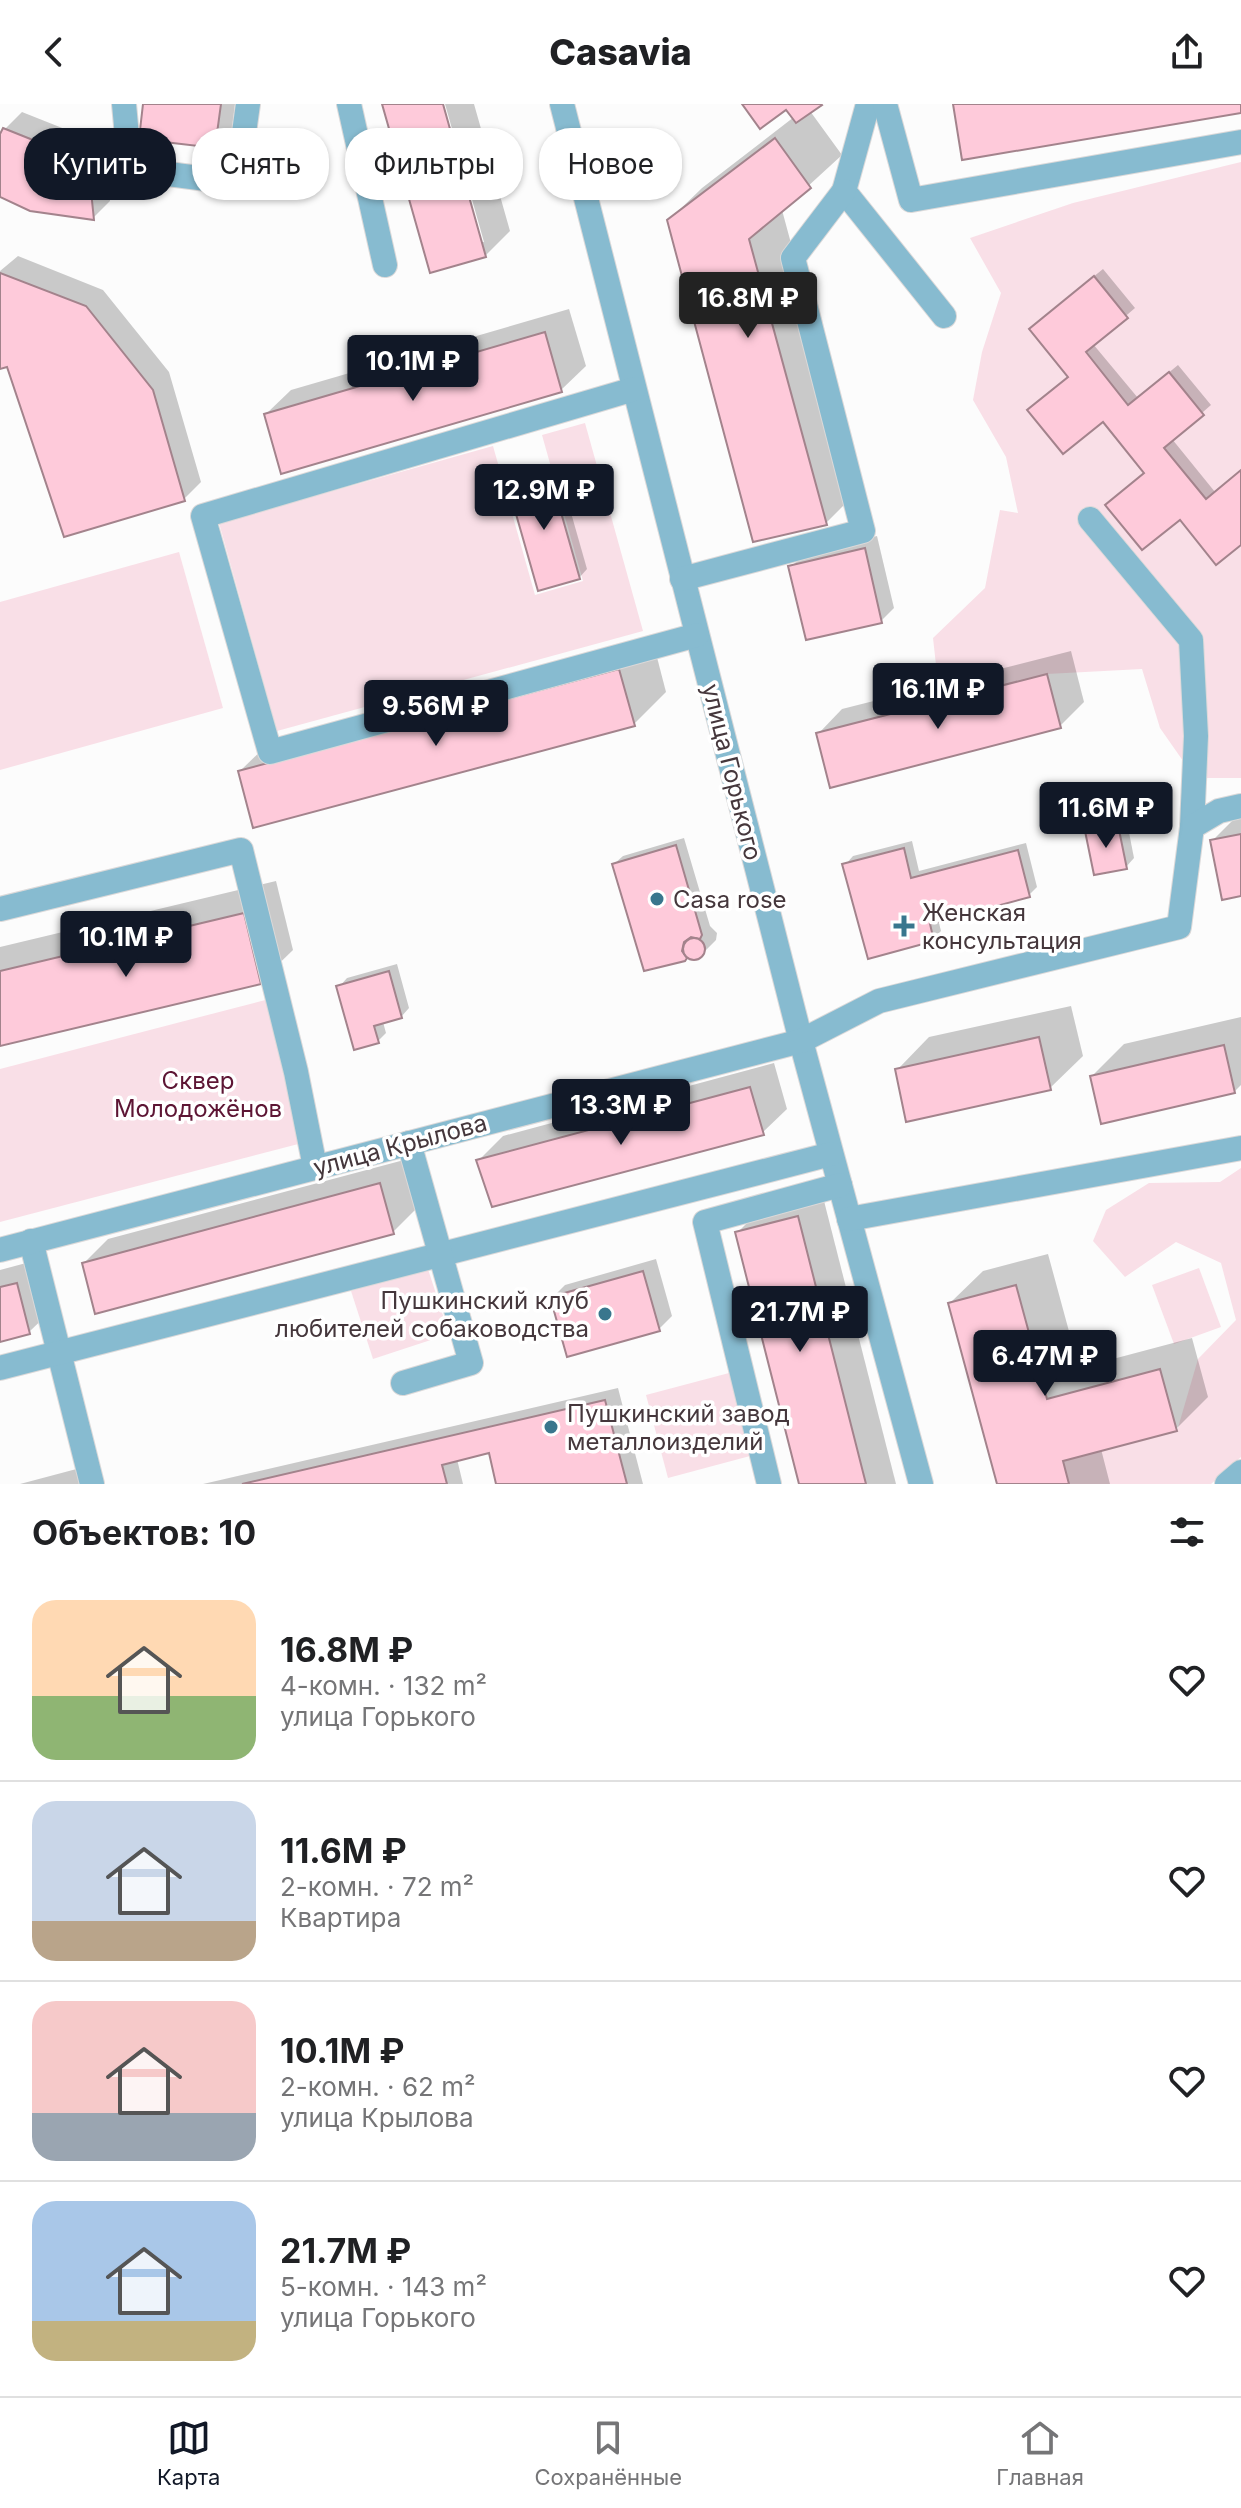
<!DOCTYPE html>
<html lang="ru">
<head>
<meta charset="utf-8">
<style>
  :root { --surface:#fff; --page:#f6f6f6; --text:#202124; --muted:#757577; --line:#e0e0e0; --accent:#111827 }
  body { margin:0; font-family:Inter,sans-serif; background:var(--page); color:var(--text); height:100vh; display:flex; flex-direction:column; font-size:30px; white-space:nowrap }
  * { box-sizing:border-box; margin:0 }
  p { font-size:26px; color:var(--muted) }
  .icon { flex:none; width:44px; height:44px; fill:none; stroke:currentColor; stroke-width:2; stroke-linecap:round; stroke-linejoin:round }
  .map { position:relative; height:1380px; overflow:hidden }
  .panel { display:flex; flex-direction:column; background:var(--surface); flex:1 }
  .panel>* { flex:none }
  .guide { position:absolute; left:24px; top:24px; width:800px; height:72px; display:flex; gap:16px }
  .price { position:absolute; translate:-50% -68px; padding:0 18px; border-radius:8px; background:var(--accent); color:#fff; font-size:26px; line-height:52px; filter:drop-shadow(0 2px 4px #0008) }
  .price::after { content:''; position:absolute; left:50%; top:48px; width:24px; height:18px; margin-left:-12px; background:inherit; clip-path:polygon(0 0,100% 0,50% 100%) }
  .price.active { background:#222; color:#fff }
  ul { padding:0; list-style:none }
  li { display:flex; align-items:center; gap:24px; height:200px; padding:0 32px }
  li+li { border-top:2px solid var(--line) }
  li span { display:grid; place-items:center; flex:none; width:224px; height:160px; border-radius:24px; color:#555 }
  li>.icon { margin-inline-start:auto }
  span .icon { width:96px; height:96px; fill:#fffc; stroke-width:1 }
  li b { font-size:34px }
  h2 { display:flex; justify-content:space-between; align-items:center; height:96px; padding:0 32px; font-size:34px }
  .tag { padding:0 28px; border-radius:32px; background:var(--surface); box-shadow:0 2px 6px #0004; font-size:28px; line-height:72px }
  .tag.active { background:var(--accent); color:#fff }
  header { display:flex; justify-content:space-between; align-items:center; height:104px; padding:0 32px; background:var(--surface); font-size:36px; font-weight:800 }
  .tabs { display:flex; justify-content:space-around; align-items:center; height:112px; border-top:2px solid var(--line); background:var(--surface); font-size:22px; color:var(--muted) }
  .tabs a { display:grid; justify-items:center; gap:4px }
  .tabs .active { color:var(--accent) }
  .map>svg:first-child { display:block }
  .green { fill:#f9dfe7 }
  .shadow { fill:#0003 }
  .building { fill:#fecada; stroke:#a3838c; stroke-width:2 }
  .lines { fill:none; stroke-linecap:round; stroke-linejoin:round }
  .minor-casing { stroke:#dbd9d9; stroke-width:26 }
  .minor { stroke:#87bbd0; stroke-width:24 }
  .poi-dot { fill:#39768d; stroke:#fff; stroke-width:3 }
  .labels { text-anchor:middle; dominant-baseline:central; stroke-width:7; stroke-linejoin:round; paint-order:stroke }
  .street-label { font-size:24px; fill:#45373c; stroke:#fff }
  .poi-label { font-size:24px; fill:#45373c; stroke:#fff; text-anchor:start }
  .park-label { font-size:24px; fill:#5d1534; stroke:#fff }
</style>
</head>
<body>
<header><svg class="icon" aria-label="back" viewBox="0 0 24 24"><path d="M15 5l-7 7 7 7"/></svg>Casavia<svg class="icon" aria-label="share" viewBox="0 0 24 24"><path d="M12 15V3M7 8l5-5 5 5M5 13v7h14v-7"/></svg></header>
<div class="map">
<svg width="1241" height="1380" viewBox="0 0 1241 1380">
  <rect width="100%" height="100%" fill="#fcfcfc"/>
  <!-- green -->
  <g class="green">
    <polygon points="1241,58 1241,674 1195,674 1160,624 1142,565 1047,570 940,597 933,534 985,484 1000,406 1018,409 1006,353 973,296 982,248 1001,189 970,134 1073,99"/>
    <polygon points="585,319 643,527 277,627 219,419 493,342 535,491 583,477 542,331"/>
    <polygon points="179,448 223,604 0,666 0,498"/>
    <polygon points="269,895 306,1038 0,1118 0,965"/>
    <polygon points="1241,1064 1241,1353 1211,1380 1069,1380 1063,1357 1177,1327 1198,1255 1236,1216 1221,1159 1176,1138 1125,1173 1093,1137 1106,1106 1149,1079 1220,1078"/>
    <polygon points="427,1162 449,1230 373,1255 351,1187"/>
    <polygon points="1199,1164 1221,1223 1174,1240 1152,1181"/>
    <polygon points="729,1269 750,1352 668,1374 646,1291"/>
  </g>
  <!-- shadow -->
  <g class="shadow">
    <polygon points="145,0 235,0 232,25 215,42"/>
    <polygon points="384,0 441,0 480,138 484,138 445,0 474,0 510,127 485,152"/>
    <polygon points="745,0 820,0 810,7 842,51 782,106 858,387 826,419 669,116 702,84 794,13 787,3"/>
    <polygon points="22,8 105,41 110,97 93,114 0,91 0,34 5,25"/>
    <polygon points="18,152 103,186 169,268 201,378 184,395 8,260 0,263 0,167"/>
    <polygon points="1103,165 1135,204 1093,240 1138,294 1178,261 1211,301 1172,335 1215,388 1241,367 1241,438 1146,368 1070,272 1040,216"/>
    <polygon points="569,205 586,262 561,286 266,310 291,286"/>
    <polygon points="558,363 587,465 579,474 511,383 519,374"/>
    <polygon points="877,432 894,504 881,517 791,463 804,450"/>
    <polygon points="652,534 666,588 634,620 240,667 273,635"/>
    <polygon points="1071,547 1084,598 1060,622 818,630 842,605"/>
    <polygon points="1241,708 1241,790 1212,737"/>
    <polygon points="1126,713 1134,754 1126,763 1087,728 1096,720"/>
    <polygon points="684,734 710,822 717,829 716,836 702,850 695,854 687,852 684,856 614,760 623,752"/>
    <polygon points="912,737 919,767 1026,739 1037,783 1029,791 938,815 941,827 933,835 845,761 853,752"/>
    <polygon points="276,777 293,846 260,878 0,940 0,843"/>
    <polygon points="397,860 409,904 401,913 383,918 386,929 378,937 339,883 347,874"/>
    <polygon points="1071,902 1083,952 1050,984 897,966 929,933"/>
    <polygon points="1241,913 1241,981 1234,988 1092,972 1124,940"/>
    <polygon points="774,959 787,1005 762,1029 479,1056 503,1032"/>
    <polygon points="404,1056 417,1104 393,1128 84,1159 108,1135"/>
    <polygon points="822,1089 896,1380 801,1380 737,1129 762,1104"/>
    <polygon points="1048,1150 1079,1264 1192,1234 1208,1293 1176,1325 1101,1345 1110,1380 999,1380 950,1199 983,1167"/>
    <polygon points="41,1155 54,1204 29,1228 0,1236 0,1166"/>
    <polygon points="656,1155 672,1212 659,1225 552,1194 565,1181"/>
    <polygon points="618,1284 643,1380 499,1380 490,1347 457,1355 463,1380 203,1380"/>
    <polygon points="84,1363 88,1380 20,1380"/>
  </g>
  <!-- building -->
  <g class="building">
    <polygon points="143,0 221,0 215,44 139,35"/>
    <polygon points="382,0 443,0 486,153 430,169"/>
    <polygon points="742,0 821,0 822,1 796,19 786,6 760,25"/>
    <polygon points="953,0 1241,0 1241,9 962,56"/>
    <polygon points="3,24 88,58 94,116 30,107 0,93 0,30"/>
    <polygon points="775,34 811,84 749,135 827,421 753,438 667,116"/>
    <polygon points="0,169 86,202 153,286 185,397 64,433 7,263 0,265"/>
    <polygon points="1094,172 1128,214 1086,248 1128,301 1169,268 1204,311 1164,344 1206,395 1241,366 1241,441 1216,461 1180,416 1142,446 1105,401 1144,369 1103,318 1063,350 1027,306 1068,273 1029,225"/>
    <polygon points="545,228 562,288 281,370 264,310"/>
    <polygon points="550,370 580,475 538,487 508,382"/>
    <polygon points="865,444 882,519 806,536 788,462"/>
    <polygon points="619,565 635,622 253,724 238,667"/>
    <polygon points="1047,570 1061,624 830,684 816,629"/>
    <polygon points="1118,721 1127,765 1094,771 1085,727"/>
    <polygon points="1241,730 1241,792 1222,796 1210,736"/>
    <polygon points="676,741 702,831 700,835 691,833 684,838 682,847 687,854 685,857 644,867 612,760"/>
    <polygon points="904,744 911,774 1018,746 1030,793 930,820 934,837 868,855 842,760"/>
    <polygon points="244,809 261,880 0,942 0,867"/>
    <circle cx="694" cy="845" r="11"/>
    <polygon points="389,867 402,914 374,922 379,939 354,946 336,882"/>
    <polygon points="1039,933 1051,986 906,1018 895,965"/>
    <polygon points="1224,941 1235,989 1101,1020 1090,972"/>
    <polygon points="750,983 764,1031 492,1103 476,1056"/>
    <polygon points="380,1079 394,1130 95,1210 82,1159"/>
    <polygon points="798,1112 866,1380 799,1380 735,1128"/>
    <polygon points="643,1167 660,1227 567,1253 550,1193"/>
    <polygon points="17,1179 30,1230 0,1238 0,1183"/>
    <polygon points="1016,1181 1047,1295 1160,1265 1177,1327 1063,1357 1069,1380 997,1380 948,1199"/>
    <polygon points="605,1296 627,1380 496,1380 489,1349 442,1361 447,1380 242,1380"/>
  </g>
  <g class="lines">
    <defs>
      <g id="minor">
        <polyline points="124,0 130,65 237,79 248,0"/>
        <polyline points="349,0 385,161"/>
        <polyline points="562,0 801,937 921,1380"/>
        <polyline points="868,0 844,87 944,212"/>
        <polyline points="885,0 911,96 1241,38"/>
        <polyline points="634,285 203,412 270,648 697,531"/>
        <polyline points="1090,415 1191,536 1196,632 1192,723"/>
        <polyline points="682,475 863,427 793,154 844,87"/>
        <polyline points="0,805 241,746 296,968 315,1063"/>
        <polyline points="849,1115 1241,1044"/>
        <polyline points="31,1137 92,1380"/>
        <polyline points="0,1146 801,937 879,897 1179,823 1192,723 1219,707 1241,702"/>
        <polyline points="0,1264 831,1050"/>
        <polyline points="403,1279 471,1259 409,1039"/>
        <polyline points="769,1380 705,1118 840,1081"/>
        <polyline points="1227,1380 1241,1368"/>
      </g>
    </defs>
    <!-- minor casing -->
    <use href="#minor" class="minor-casing"/>
    <!-- minor -->
    <use href="#minor" class="minor"/>
  </g>
  <!-- markers -->
  <g class="poi-dot">
    <circle cx="657" cy="795" r="8"/>
    <path d="M900 810h8v8h8v8h-8v8h-8v-8h-8v-8h8z"/>
    <circle cx="605" cy="1210" r="8"/>
    <circle cx="551" cy="1323" r="8"/>
  </g>
  <g class="labels">
    <!-- street labels -->
    <g class="street-label">
      <text transform="translate(732 668) rotate(76)">улица Горького</text>
      <text transform="translate(400 1041) rotate(-15)">улица Крылова</text>
    </g>
    <!-- poi labels -->
    <g class="poi-label">
      <text x="673" y="795">Casa rose</text>
      <text x="922" y="808">Женская<tspan x="922" dy="28">консультация</tspan></text>
      <text x="589" y="1196" text-anchor="end">Пушкинский клуб<tspan x="589" dy="28">любителей собаководства</tspan></text>
      <text x="567" y="1309">Пушкинский завод<tspan x="567" dy="28">металлоизделий</tspan></text>
    </g>
    <!-- park labels -->
    <g class="park-label">
      <text x="198" y="976">Сквер<tspan x="198" dy="28">Молодожёнов</tspan></text>
    </g>
  </g>
</svg>
<b class="price active" style="left:748px;top:236px">16.8M ₽</b>
<b class="price" style="left:413px;top:299px">10.1M ₽</b>
<b class="price" style="left:544px;top:428px">12.9M ₽</b>
<b class="price" style="left:938px;top:627px">16.1M ₽</b>
<b class="price" style="left:436px;top:644px">9.56M ₽</b>
<b class="price" style="left:1106px;top:746px">11.6M ₽</b>
<b class="price" style="left:126px;top:875px">10.1M ₽</b>
<b class="price" style="left:621px;top:1043px">13.3M ₽</b>
<b class="price" style="left:800px;top:1250px">21.7M ₽</b>
<b class="price" style="left:1045px;top:1294px">6.47M ₽</b>
<div class="guide">
<a class="tag active">Купить</a>
<a class="tag">Снять</a>
<a class="tag">Фильтры</a>
<a class="tag">Новое</a>
</div>
</div>
<section class="panel">
<h2>Объектов: 10<svg class="icon" aria-label="filters" viewBox="0 0 24 24"><path d="M4 7h16M4 17h16"/><circle cx="9" cy="7" r="2"/><circle cx="15" cy="17" r="2"/></svg></h2>
<ul>
<li><span style="background:linear-gradient(#ffd9b3 60%,#8fb573 0)"><svg class="icon" aria-label="home" viewBox="0 0 24 24"><path d="M3 11l9-7 9 7M6 9v11h12V9"/></svg></span><div><b>16.8M ₽</b><p>4-комн. · 132 m²</p><p>улица Горького</p></div><svg class="icon" aria-label="heart" viewBox="0 0 24 24"><path d="M12 20l-8-8c-3-5 5-10 8-4 3-6 11-1 8 4z"/></svg></li>
<li><span style="background:linear-gradient(#c9d6e8 75%,#b9a48a 0)"><svg class="icon" aria-label="home" viewBox="0 0 24 24"><path d="M3 11l9-7 9 7M6 9v11h12V9"/></svg></span><div><b>11.6M ₽</b><p>2-комн. · 72 m²</p><p>Квартира</p></div><svg class="icon" aria-label="heart" viewBox="0 0 24 24"><path d="M12 20l-8-8c-3-5 5-10 8-4 3-6 11-1 8 4z"/></svg></li>
<li><span style="background:linear-gradient(#f6c9c9 70%,#9aa5b1 0)"><svg class="icon" aria-label="home" viewBox="0 0 24 24"><path d="M3 11l9-7 9 7M6 9v11h12V9"/></svg></span><div><b>10.1M ₽</b><p>2-комн. · 62 m²</p><p>улица Крылова</p></div><svg class="icon" aria-label="heart" viewBox="0 0 24 24"><path d="M12 20l-8-8c-3-5 5-10 8-4 3-6 11-1 8 4z"/></svg></li>
<li><span style="background:linear-gradient(#a9c7e8 75%,#c2b280 0)"><svg class="icon" aria-label="home" viewBox="0 0 24 24"><path d="M3 11l9-7 9 7M6 9v11h12V9"/></svg></span><div><b>21.7M ₽</b><p>5-комн. · 143 m²</p><p>улица Горького</p></div><svg class="icon" aria-label="heart" viewBox="0 0 24 24"><path d="M12 20l-8-8c-3-5 5-10 8-4 3-6 11-1 8 4z"/></svg></li>
</ul>
</section>
<nav class="tabs">
<a class="active"><svg class="icon" aria-label="map" viewBox="0 0 24 24"><path d="M3 6l6-2 6 2 6-2v14l-6 2-6-2-6 2zM9 4v14M15 6v14"/></svg>Карта</a>
<a><svg class="icon" aria-label="saved" viewBox="0 0 24 24"><path d="M7 4h10v16l-5-4-5 4z"/></svg>Сохранённые</a>
<a><svg class="icon" aria-label="home" viewBox="0 0 24 24"><path d="M3 11l9-7 9 7M6 9v11h12V9"/></svg>Главная</a>
</nav>
</body>
</html>
